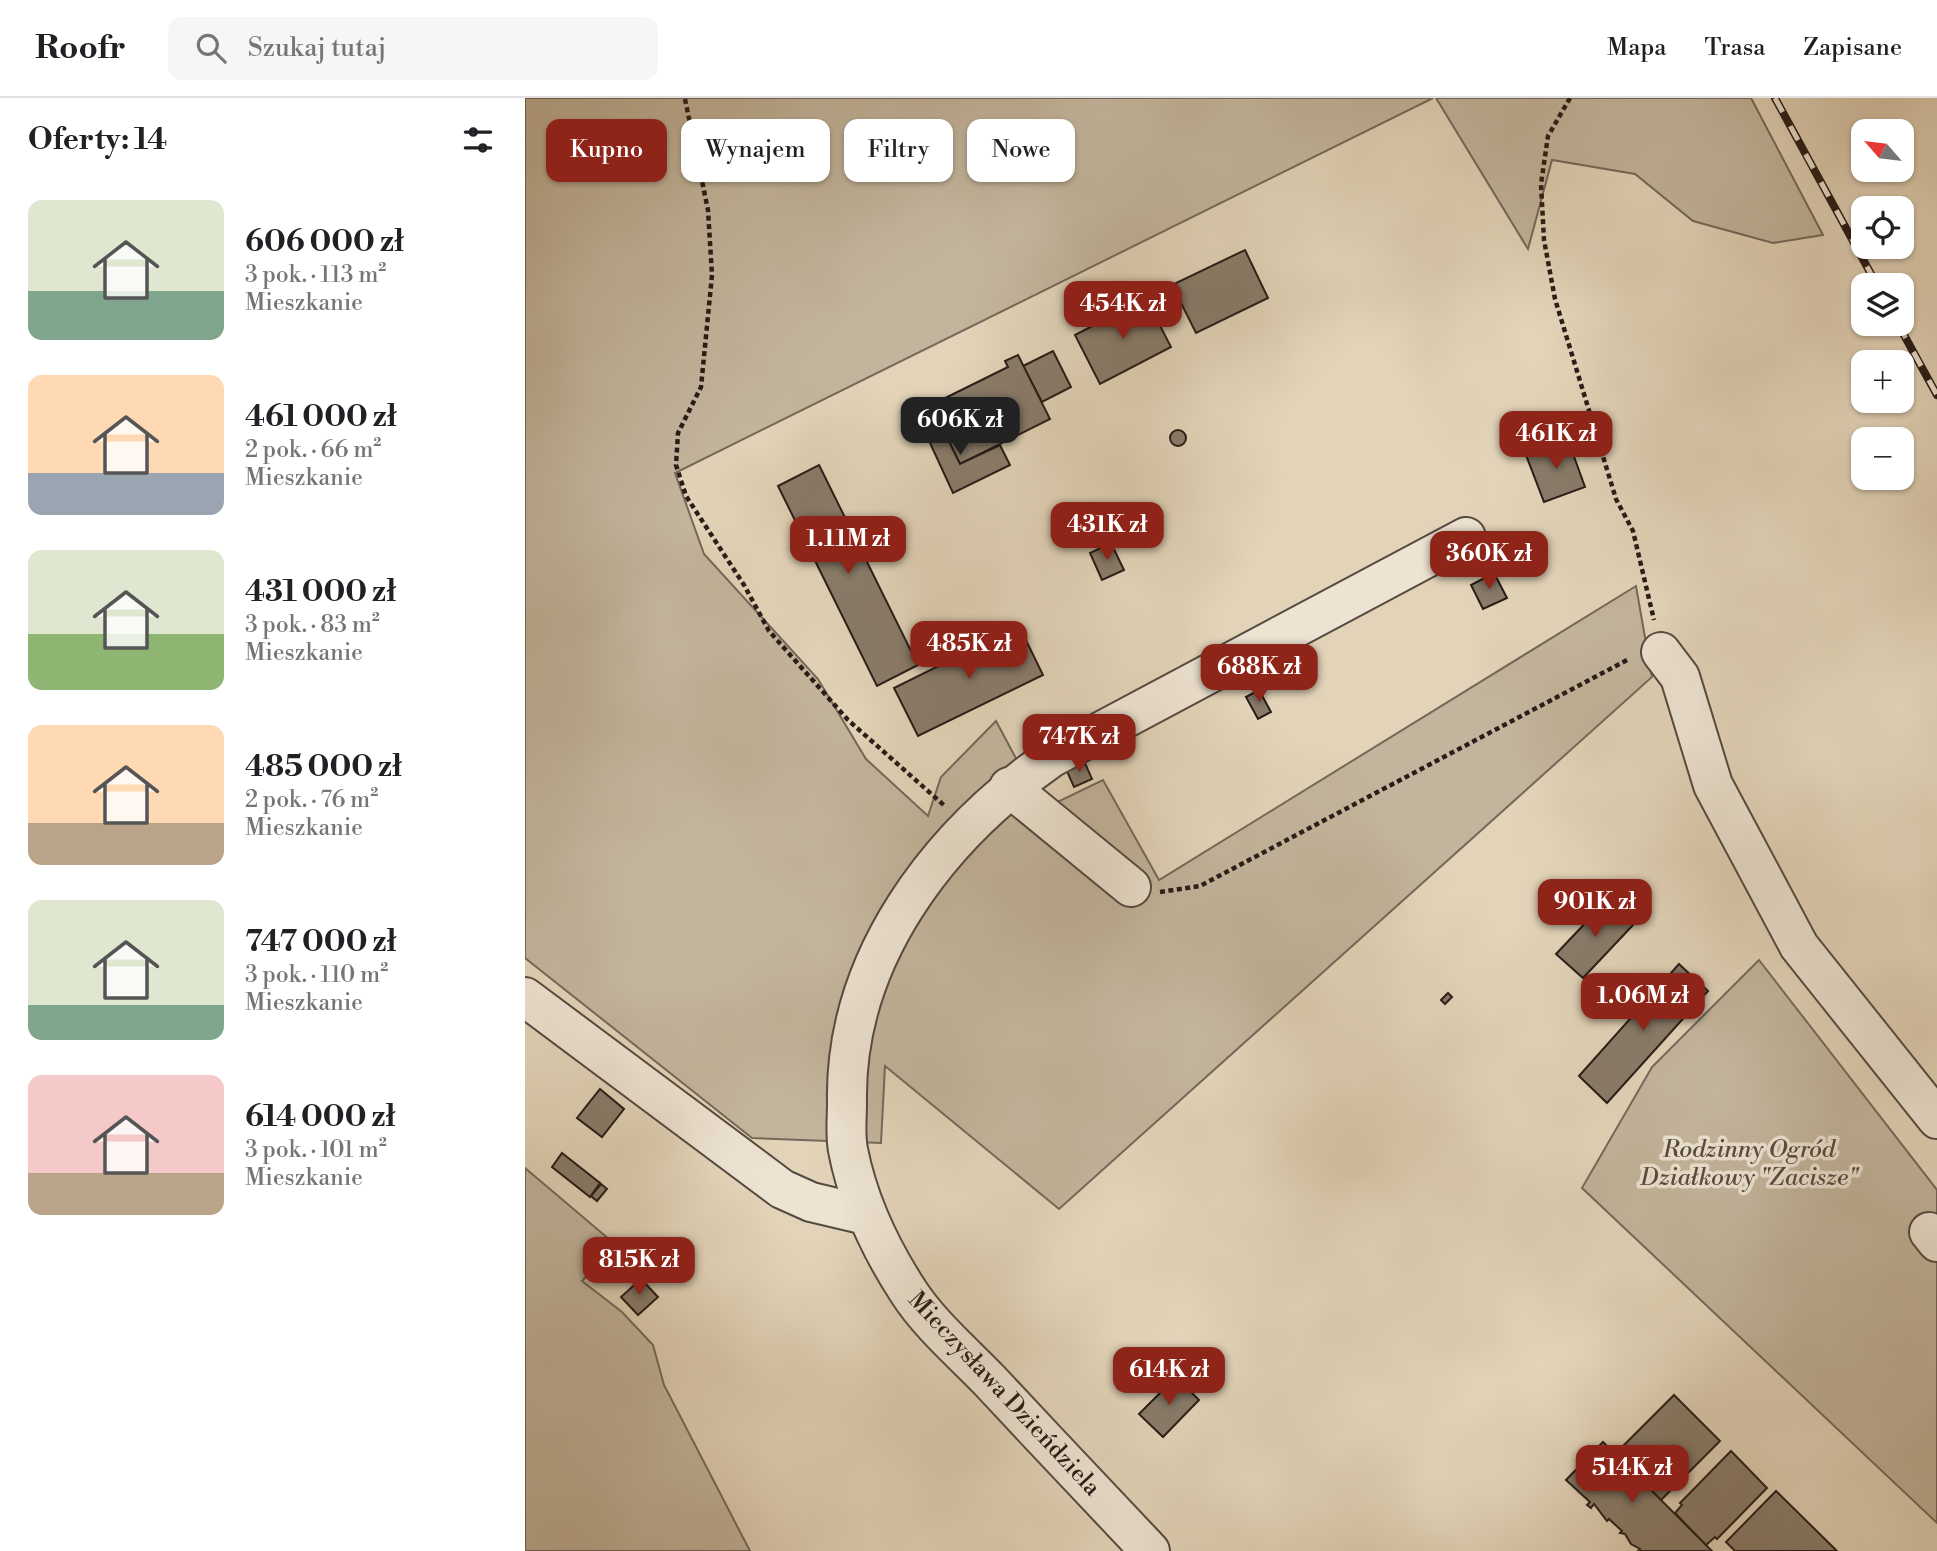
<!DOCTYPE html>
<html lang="pl">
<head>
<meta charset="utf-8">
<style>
  :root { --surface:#fff; --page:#f6f6f6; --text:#202124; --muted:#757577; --line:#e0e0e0; --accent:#8f2418 }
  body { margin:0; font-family:"Libre Bodoni",serif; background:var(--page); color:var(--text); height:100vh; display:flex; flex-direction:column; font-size:26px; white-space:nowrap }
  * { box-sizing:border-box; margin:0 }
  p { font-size:23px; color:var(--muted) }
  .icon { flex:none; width:38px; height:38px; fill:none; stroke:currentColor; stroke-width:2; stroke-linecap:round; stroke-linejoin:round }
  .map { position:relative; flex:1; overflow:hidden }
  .drawer { display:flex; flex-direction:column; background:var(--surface); width:525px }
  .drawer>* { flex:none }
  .guide { position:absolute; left:21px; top:21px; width:665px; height:63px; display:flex; gap:14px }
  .needle { width:46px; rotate:298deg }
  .controls { position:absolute; left:1326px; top:21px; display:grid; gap:14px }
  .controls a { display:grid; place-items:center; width:63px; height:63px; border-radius:14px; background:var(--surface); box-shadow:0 2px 5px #0004; font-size:35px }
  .price { position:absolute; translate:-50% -60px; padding:0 16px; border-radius:14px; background:var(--accent); color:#fff; font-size:23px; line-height:46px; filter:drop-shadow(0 2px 4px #0008) }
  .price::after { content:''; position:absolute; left:50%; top:42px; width:21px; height:16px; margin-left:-10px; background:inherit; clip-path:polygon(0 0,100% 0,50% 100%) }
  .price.selected { background:#222; color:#fff }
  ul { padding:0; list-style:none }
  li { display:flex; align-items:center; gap:21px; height:175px; padding:0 28px }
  li span { display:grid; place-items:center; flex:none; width:196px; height:140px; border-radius:14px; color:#555 }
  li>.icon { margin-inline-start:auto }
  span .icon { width:84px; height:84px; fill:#fffc; stroke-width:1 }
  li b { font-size:30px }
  h2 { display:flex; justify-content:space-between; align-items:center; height:84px; padding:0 28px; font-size:30px }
  .pill { padding:0 24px; border-radius:14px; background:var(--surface); box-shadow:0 2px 5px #0004; font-size:24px; line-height:63px }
  .pill.selected { background:var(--accent); color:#fff }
  header { display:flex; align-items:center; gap:42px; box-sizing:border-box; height:98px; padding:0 35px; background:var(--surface); border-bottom:2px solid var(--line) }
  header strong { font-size:33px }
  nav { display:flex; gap:38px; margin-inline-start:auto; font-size:24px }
  .search { width:490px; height:63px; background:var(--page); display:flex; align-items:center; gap:18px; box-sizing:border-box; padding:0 24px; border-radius:14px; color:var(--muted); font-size:26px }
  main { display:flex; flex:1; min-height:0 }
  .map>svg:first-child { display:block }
  .green { fill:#c3b59d; stroke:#75685a; stroke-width:2 }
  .building { fill:#897c6b; stroke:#271c17; stroke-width:2 }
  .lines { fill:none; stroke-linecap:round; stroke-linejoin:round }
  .minor-casing { stroke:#564a40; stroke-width:42 }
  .path { stroke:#271c17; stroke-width:4.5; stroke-dasharray:5 3.5; stroke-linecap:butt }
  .minor { stroke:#ede3d2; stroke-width:38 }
  .rail-casing { stroke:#271c17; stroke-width:8 }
  .rail { stroke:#ede3d2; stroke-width:5; stroke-dasharray:16; stroke-linecap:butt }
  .labels { text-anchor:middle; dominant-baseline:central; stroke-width:7; stroke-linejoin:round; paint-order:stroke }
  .park-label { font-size:24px; font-style:italic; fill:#564a3f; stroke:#ede3d2 }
  .street-label { font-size:24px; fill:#271c17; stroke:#ede3d2 }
</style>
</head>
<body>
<header>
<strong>Roofr</strong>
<div class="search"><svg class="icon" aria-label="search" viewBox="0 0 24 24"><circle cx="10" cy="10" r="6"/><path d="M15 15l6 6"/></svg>Szukaj tutaj</div>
<nav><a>Mapa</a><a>Trasa</a><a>Zapisane</a></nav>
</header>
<main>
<section class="drawer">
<h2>Oferty: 14<svg class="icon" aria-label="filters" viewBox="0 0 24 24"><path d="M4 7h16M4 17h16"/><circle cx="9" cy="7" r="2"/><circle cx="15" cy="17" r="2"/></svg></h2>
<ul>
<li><span style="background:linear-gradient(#dfe7d0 65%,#7fa58c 0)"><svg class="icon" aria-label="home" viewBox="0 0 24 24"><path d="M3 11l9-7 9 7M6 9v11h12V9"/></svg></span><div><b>606 000 zł</b><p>3 pok. · 113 m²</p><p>Mieszkanie</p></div></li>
<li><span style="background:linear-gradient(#ffd9b3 70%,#9aa5b1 0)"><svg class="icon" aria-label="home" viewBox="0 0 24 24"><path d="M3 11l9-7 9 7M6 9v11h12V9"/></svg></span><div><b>461 000 zł</b><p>2 pok. · 66 m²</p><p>Mieszkanie</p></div></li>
<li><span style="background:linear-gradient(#dfe7d0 60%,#8fb573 0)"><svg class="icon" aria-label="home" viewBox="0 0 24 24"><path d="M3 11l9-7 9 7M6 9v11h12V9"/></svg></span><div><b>431 000 zł</b><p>3 pok. · 83 m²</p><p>Mieszkanie</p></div></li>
<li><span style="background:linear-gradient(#ffd9b3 70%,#b9a48a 0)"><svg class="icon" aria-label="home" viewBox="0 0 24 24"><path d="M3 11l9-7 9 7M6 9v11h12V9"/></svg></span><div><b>485 000 zł</b><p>2 pok. · 76 m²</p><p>Mieszkanie</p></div></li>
<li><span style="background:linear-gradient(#dfe7d0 75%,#7fa58c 0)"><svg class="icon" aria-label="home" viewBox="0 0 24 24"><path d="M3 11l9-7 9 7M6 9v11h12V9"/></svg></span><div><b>747 000 zł</b><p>3 pok. · 110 m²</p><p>Mieszkanie</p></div></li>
<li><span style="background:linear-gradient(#f6c9c9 70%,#b9a48a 0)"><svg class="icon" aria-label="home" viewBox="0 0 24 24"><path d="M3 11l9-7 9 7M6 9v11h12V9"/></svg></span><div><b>614 000 zł</b><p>3 pok. · 101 m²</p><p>Mieszkanie</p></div></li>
</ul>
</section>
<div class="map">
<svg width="1412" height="1453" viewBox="0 0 1412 1453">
  <rect width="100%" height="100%" fill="#e3d4b9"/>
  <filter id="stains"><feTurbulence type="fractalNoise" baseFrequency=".00286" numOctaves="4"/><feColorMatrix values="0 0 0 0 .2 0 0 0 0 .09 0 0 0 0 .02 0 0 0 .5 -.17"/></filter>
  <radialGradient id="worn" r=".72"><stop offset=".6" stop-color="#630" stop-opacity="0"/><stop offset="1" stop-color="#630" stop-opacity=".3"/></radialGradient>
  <!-- green -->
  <g class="green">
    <polygon points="0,0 908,0 150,375 179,456 293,581 341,661 403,718 416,679 471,623 518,711 578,682 634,782 1111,488 1127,579 534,1111 360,968 356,1045 227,1040 0,860"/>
    <polygon points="911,0 1226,0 1298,137 1248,145 1168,123 1110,76 1027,62 1003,151"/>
    <polygon points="1234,862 1412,1092 1412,1425 1057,1090 1127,969"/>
    <polygon points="0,1070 91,1147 57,1183 97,1214 128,1247 139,1287 225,1453 0,1453"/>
  </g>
  <!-- building -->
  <g class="building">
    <polygon points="720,152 743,200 671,235 647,187"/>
    <polygon points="621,200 646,249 575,286 550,237"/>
    <polygon points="528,253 546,289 517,304 498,268"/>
    <polygon points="493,257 525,321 435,366 406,307 483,269 480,263"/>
    <polygon points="408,311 435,366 475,347 485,367 428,395 393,319"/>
    <circle cx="653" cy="340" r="8"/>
    <polygon points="1043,342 1060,389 1019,404 1001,357"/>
    <polygon points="294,367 393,567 352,588 253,388"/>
    <polygon points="586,445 599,472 577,482 565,455"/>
    <polygon points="969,475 982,500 958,511 946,487"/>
    <polygon points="494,528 518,577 393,638 369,590"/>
    <polygon points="734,592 746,614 733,621 721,599"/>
    <polygon points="559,663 567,681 549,689 541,671"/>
    <polygon points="1083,801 1109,826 1058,880 1031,856"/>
    <polygon points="1154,866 1183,893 1082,1005 1054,978"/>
    <polygon points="923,895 927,899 920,906 916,902"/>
    <polygon points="75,991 99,1011 77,1039 52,1020"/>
    <polygon points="37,1055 75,1085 65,1099 27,1069"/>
    <polygon points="76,1086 82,1091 72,1103 66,1098"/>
    <polygon points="116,1181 133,1199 113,1217 96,1199"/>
    <polygon points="661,1276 673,1288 666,1295 654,1283"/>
    <polygon points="651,1279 674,1302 638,1339 614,1316"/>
    <polygon points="1149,1297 1195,1343 1136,1402 1090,1356"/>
    <polygon points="1078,1344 1187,1453 1113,1453 1115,1451 1106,1446 1100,1436 1095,1435 1097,1433 1084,1421 1082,1423 1069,1406 1066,1410 1062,1407 1065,1404 1041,1382"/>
    <polygon points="1206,1353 1242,1390 1192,1441 1190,1439 1181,1447 1150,1415 1157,1407 1155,1405"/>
    <polygon points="1251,1393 1312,1453 1210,1453 1201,1444"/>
  </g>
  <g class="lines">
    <defs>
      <g id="minor">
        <polyline points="1136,554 1155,579 1188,687 1274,848 1412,1021"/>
        <polyline points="484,689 606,789"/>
        <polyline points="0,899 257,1091 286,1104 341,1117"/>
        <polyline points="1404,1134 1412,1144"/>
        <path d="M625 1453C571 1396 518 1340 465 1283 438 1255 404 1226 383 1193 355 1150 333 1103 323 1052 320 1037 322 1020 322 1005 319 861 413 739 526 660L941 439"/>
      </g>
    </defs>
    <!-- minor casing -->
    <use href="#minor" class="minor-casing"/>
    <!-- path -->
    <g class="path">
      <polyline points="1045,0 1023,38 1016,86 1019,142 1030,201 1091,401 1108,433 1129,522"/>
      <polyline points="160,1 183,112 187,177 176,289 153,335 151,367 161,398 219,487 244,533 323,622 421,709"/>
      <polyline points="635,794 675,788 1104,561"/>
    </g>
    <!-- minor -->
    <use href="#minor" class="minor"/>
    <defs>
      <g id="rail">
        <polyline points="1250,0 1352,187"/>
        <polyline points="1373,226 1412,297"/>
      </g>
    </defs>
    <!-- rail casing -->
    <use href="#rail" class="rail-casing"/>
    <!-- rail -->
    <use href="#rail" class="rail"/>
  </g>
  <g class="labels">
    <!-- park labels -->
    <g class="park-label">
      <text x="1224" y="1052">Rodzinny Ogród<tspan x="1224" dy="28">Działkowy "Zacisze"</tspan></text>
    </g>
    <!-- street labels -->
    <g class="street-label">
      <text transform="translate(479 1296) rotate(47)">Mieczysława Dzieńdziela</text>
    </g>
  </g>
  <rect width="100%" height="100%" filter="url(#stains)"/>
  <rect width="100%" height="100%" fill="url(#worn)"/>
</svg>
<div class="controls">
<a><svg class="needle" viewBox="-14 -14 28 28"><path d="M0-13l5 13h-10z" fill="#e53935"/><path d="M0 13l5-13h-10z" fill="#757577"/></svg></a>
<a><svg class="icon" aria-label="locate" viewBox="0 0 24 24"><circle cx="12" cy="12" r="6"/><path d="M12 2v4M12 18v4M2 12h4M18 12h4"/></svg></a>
<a><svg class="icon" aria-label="layers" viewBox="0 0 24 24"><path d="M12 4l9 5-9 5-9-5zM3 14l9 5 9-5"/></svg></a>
<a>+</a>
<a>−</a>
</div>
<b class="price" style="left:598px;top:243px">454K zł</b>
<b class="price selected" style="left:435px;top:359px">606K zł</b>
<b class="price" style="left:1031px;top:373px">461K zł</b>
<b class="price" style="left:582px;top:464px">431K zł</b>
<b class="price" style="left:323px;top:478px">1.11M zł</b>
<b class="price" style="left:964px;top:493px">360K zł</b>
<b class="price" style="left:444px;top:583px">485K zł</b>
<b class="price" style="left:734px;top:606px">688K zł</b>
<b class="price" style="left:554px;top:676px">747K zł</b>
<b class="price" style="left:1070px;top:841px">901K zł</b>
<b class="price" style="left:1118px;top:935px">1.06M zł</b>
<b class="price" style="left:114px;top:1199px">815K zł</b>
<b class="price" style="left:644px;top:1309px">614K zł</b>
<b class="price" style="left:1107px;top:1407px">514K zł</b>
<div class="guide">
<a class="pill selected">Kupno</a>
<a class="pill">Wynajem</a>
<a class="pill">Filtry</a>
<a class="pill">Nowe</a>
</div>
</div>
</main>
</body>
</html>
